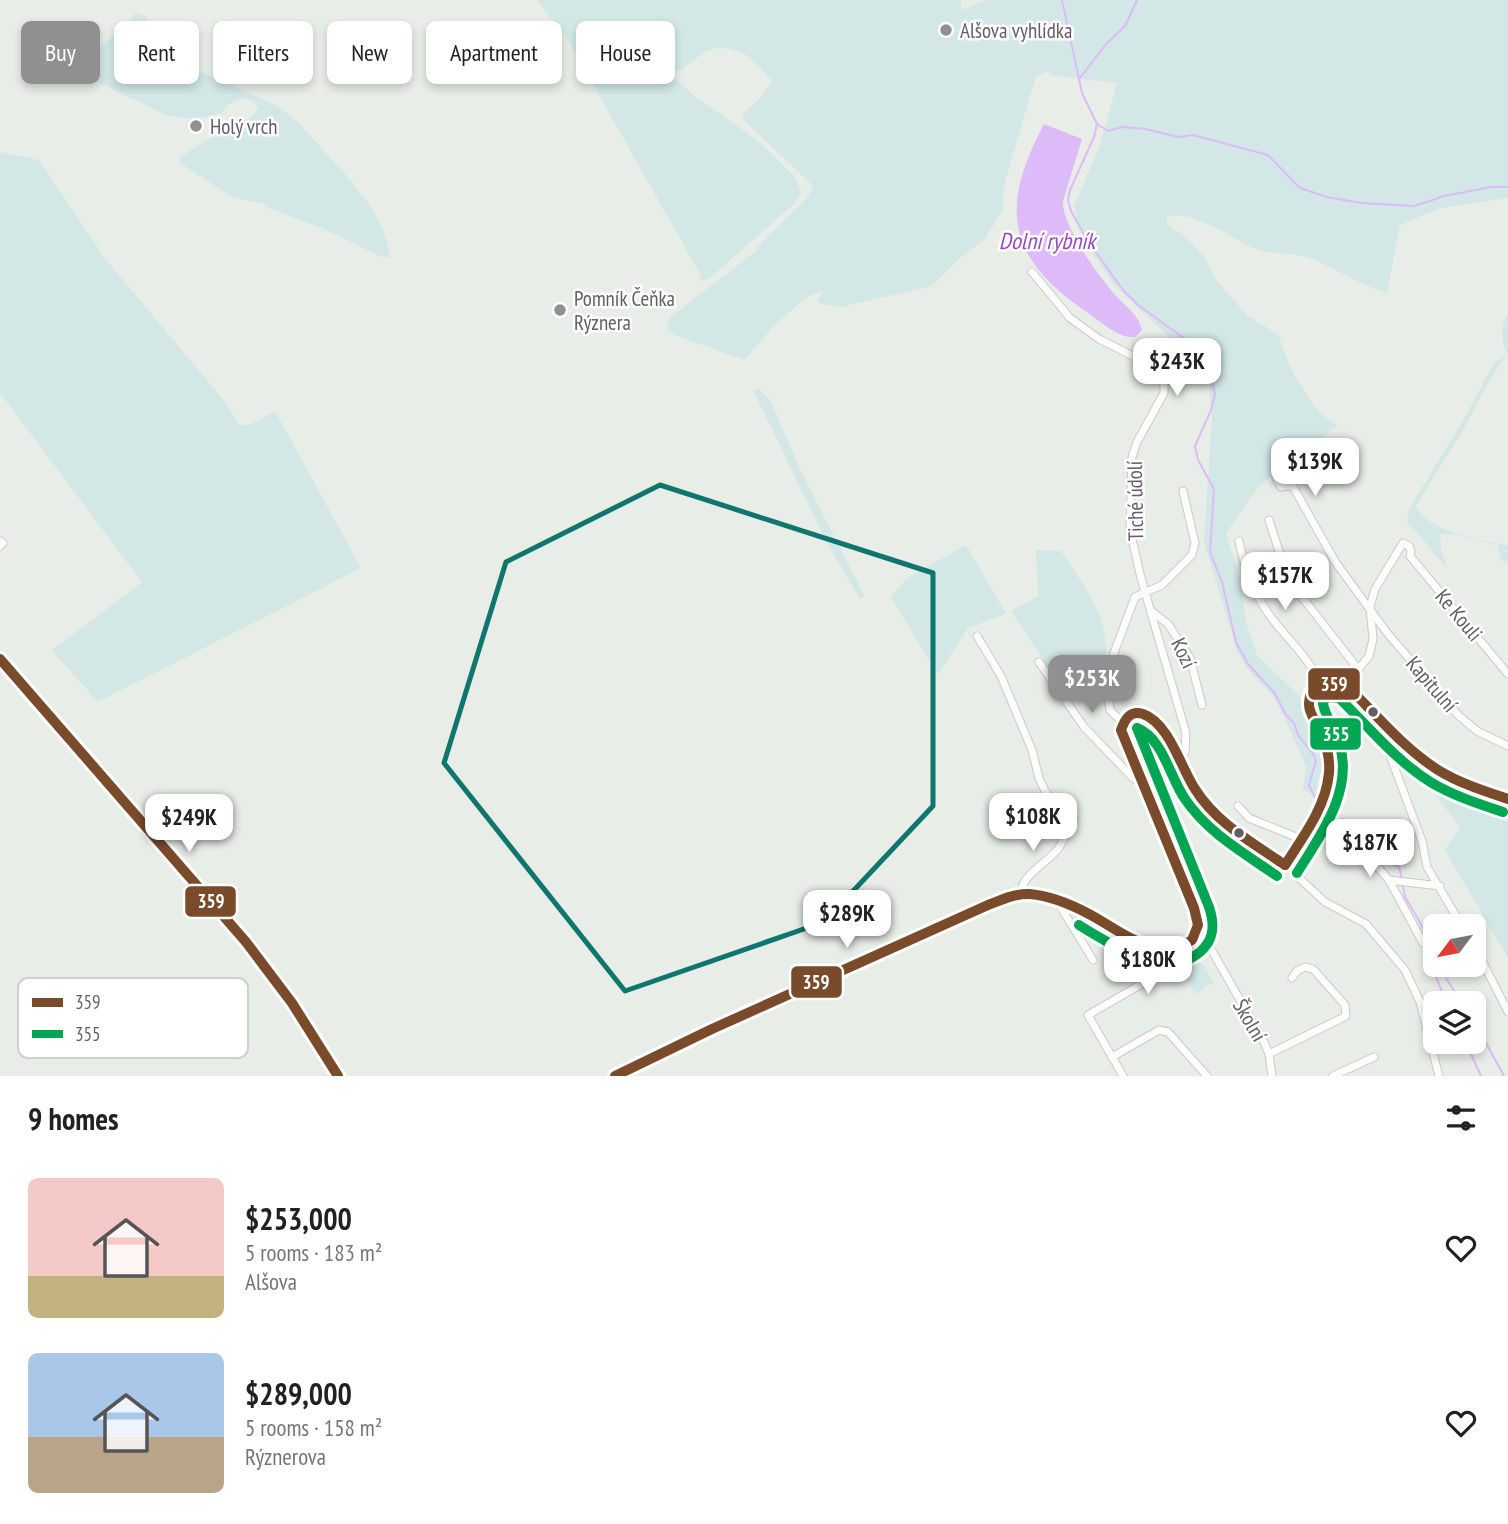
<!DOCTYPE html>
<html lang="en">
<head>
<meta charset="utf-8">
<style>
  :root { --surface:#fff; --page:#f2f2f2; --text:#202124; --muted:#757577; --accent:#928f93 }
  body { margin:0; font-family:"PT Sans Narrow",sans-serif; background:var(--page); color:var(--text); height:100vh; display:flex; flex-direction:column; font-size:26px; white-space:nowrap }
  * { box-sizing:border-box; margin:0 }
  p { font-size:23px; color:var(--muted) }
  .icon { flex:none; width:38px; height:38px; fill:none; stroke:currentColor; stroke-width:2; stroke-linecap:round; stroke-linejoin:round }
  .map { position:relative; height:1076px; overflow:hidden }
  .details { display:flex; flex-direction:column; background:var(--surface); flex:1 }
  .details>* { flex:none }
  .banner { position:absolute; left:21px; top:21px; width:700px; height:63px; display:flex; gap:14px }
  .needle { width:46px; rotate:238deg }
  .controls { position:absolute; left:1423px; top:914px; display:grid; gap:14px }
  .controls a { display:grid; place-items:center; width:63px; height:63px; border-radius:10px; background:var(--surface); box-shadow:0 4px 10px #0003; font-size:35px }
  .price { position:absolute; translate:-50% -60px; padding:0 16px; border-radius:14px; background:#fff; color:#222; font-size:23px; line-height:46px; filter:drop-shadow(0 2px 4px #0008) }
  .price::after { content:''; position:absolute; left:50%; top:42px; width:21px; height:16px; margin-left:-10px; background:inherit; clip-path:polygon(0 0,100% 0,50% 100%) }
  .price.on { background:var(--accent); color:#fff }
  ul { padding:0; list-style:none }
  li { display:flex; align-items:center; gap:21px; height:175px; padding:0 28px }
  li span { display:grid; place-items:center; flex:none; width:196px; height:140px; border-radius:10px; color:#555 }
  li>.icon { margin-inline-start:auto }
  span .icon { width:84px; height:84px; fill:#fffc; stroke-width:1 }
  li b { font-size:30px }
  h2 { display:flex; justify-content:space-between; align-items:center; height:84px; padding:0 28px; font-size:30px }
  .pill { padding:0 24px; border-radius:10px; background:var(--surface); box-shadow:0 4px 10px #0003; font-size:24px; line-height:63px }
  .pill.on { background:var(--accent); color:#fff }
  .map>svg:first-child { display:block }
  .green { fill:#d3e7e7 }
  .water { fill:#ddbbf8 }
  .lines { fill:none; stroke-linecap:round; stroke-linejoin:round }
  .stream { stroke:#ddbbf8; stroke-width:2 }
  .street-casing { stroke:#cacac9; stroke-width:9 }
  .secondary-casing { stroke:#cacaca; stroke-width:12 }
  .street { stroke:#fcfcfb; stroke-width:7 }
  .secondary { stroke:#fcfcfb; stroke-width:10 }
  .bus-1-casing { stroke:#fff; stroke-width:16 }
  .bus-2-casing { stroke:#fff; stroke-width:16 }
  .bus-1 { stroke:#7a4b2a; stroke-width:10 }
  .bus-2 { stroke:#00a651; stroke-width:10 }
  .marked { fill:none; stroke:#0f766e; stroke-width:5; stroke-linejoin:round }
  .poi-dot { fill:#928f93; stroke:#fff; stroke-width:2.5 }
  .bus-dot { fill:#635d66; stroke:#fff; stroke-width:2.5 }
  .labels { text-anchor:middle; dominant-baseline:central; stroke-width:5; stroke-linejoin:round; paint-order:stroke }
  .poi-label { font-size:21px; fill:#635d66; stroke:#fff; text-anchor:start }
  .street-label { font-size:21px; fill:#635d66; stroke:#fff }
  .water-label { font-size:23px; font-style:italic; fill:#9746c4; stroke:#fff }
  .key { fill:#fff; stroke:#d0ced1; stroke-width:2 }
  .key-label { font-size:19px; fill:#635d66 }
  .line-badge { stroke:#fff; stroke-width:2.5 }
  .badge-label { font-size:19px; text-anchor:middle; font-weight:bold; fill:#fff }
</style>
</head>
<body>
<div class="map">
<svg width="1508" height="1076" viewBox="0 0 1508 1076">
  <rect width="100%" height="100%" fill="#e8ede7"/>
  <!-- green -->
  <g class="green">
    <path d="M537 0H626L625 2 629 0H961V10L987 0H1508V198L1441 208 1400 225 1387 293C1364 287 1334 267 1309 258 1291 252 1271 255 1256 249 1235 241 1188 206 1167 218V224L1186 237 1205 258 1216 280 1248 316 1278 334 1290 367 1313 405 1323 416 1338 425 1259 486 1226 533 1240 580 1247 626 1257 655 1301 698C1301 713 1307 717 1315 729 1329 749 1320 773 1315 796L1303 789 1306 766 1284 717 1273 696 1246 667 1237 651 1204 542 1212 418 1208 373 1199 358 1182 349 1115 286 1093 254 1078 225 1074 206 1100 145 1117 83 1054 76 1047 72 1036 76 1008 171 1003 191V210L985 239 961 257 932 286 841 307 821 304 817 300 824 290 805 298 774 326 744 360 675 335 669 331 667 325 671 317 761 247 755 249 807 198 813 186 742 118 744 113 760 98 772 81C765 73 757 64 749 57 744 53 736 51 729 49 697 41 691 78 666 70L697 98 756 139 795 177 801 191 797 201 787 210 710 278 702 281 700 274 568 40Z"/>
    <path d="M136 13 146 16C150 30 159 39 171 49 183 59 195 70 210 76 232 87 257 94 278 107 296 118 310 135 324 151 351 181 386 215 390 258L380 256 322 228 266 207 264 204 232 197 180 163V157L213 136 252 117 258 108 254 102 243 98 228 105 221 113 206 117 196 119 168 116 89 78 84 64Z"/>
    <polygon points="0,152 39,160 107,261 226,403 239,424 248,426 275,411 361,568 98,702 52,650 142,582 0,393"/>
    <path d="M1508 312V353L1493 374 1463 430 1416 506C1423 530 1486 542 1508 545V561H1502L1497 545 1453 534H1440L1441 550 1448 569 1407 521 1409 509 1464 419 1494 363 1507 354C1500 341 1501 325 1508 312Z"/>
    <polygon points="759,389 769,399 774,409 802,473 865,597 860,599 858,596 826,541 753,390"/>
    <polygon points="966,545 1006,614 968,628 938,674 891,598 906,579"/>
    <path d="M1036 550 1061 551C1074 571 1090 592 1099 614 1105 628 1110 663 1102 674L1071 679 1054 676 1011 611 1038 596Z"/>
    <polygon points="1432,789 1508,821 1508,958 1445,850 1460,828"/>
    <polygon points="1191,948 1214,982 1196,994 1177,964 1175,955"/>
  </g>
  <!-- water -->
  <g class="water">
    <path d="M1044 124 1082 139 1063 201C1062 226 1099 277 1116 296 1126 307 1138 314 1142 330L1135 337C1119 339 1101 322 1088 313 1007 258 999 209 1044 124Z"/>
    <path d="M1182 349C1198 356 1204 361 1210 380L1194 384C1185 376 1183 365 1176 356Z"/>
  </g>
  <g class="lines">
    <!-- stream -->
    <g class="stream">
      <polyline points="1062,0 1082,93 1097,124 1094,137 1070,190 1068,200 1071,211 1087,240 1123,290 1138,305 1189,342 1203,357 1208,367 1215,394 1211,410 1195,446 1198,460 1214,489 1210,552 1222,582 1236,642 1248,664 1274,692 1286,715 1294,723 1298,735 1313,754 1316,761 1309,785 1316,800"/>
      <polyline points="1080,78 1106,44 1125,26 1137,0"/>
      <polyline points="1097,124 1108,131 1122,127 1146,129 1178,137 1193,135 1268,155 1300,188 1327,197 1361,203 1415,206 1444,196 1491,187 1508,187"/>
      <polyline points="1343,819 1383,860 1399,867 1402,880"/>
      <polyline points="1403,886 1405,897 1429,938 1435,954"/>
      <polyline points="1434,953 1429,961 1447,1003"/>
      <polyline points="1440,964 1444,975 1462,1003"/>
      <polyline points="1474,1021 1504,1076"/>
      <polyline points="1465,1041 1481,1076"/>
    </g>
    <defs>
      <g id="street">
        <polyline points="1032,272 1070,318 1099,339 1145,362 1157,371 1164,384 1164,393 1137,442 1132,457 1130,530 1141,578 1186,733 1185,752"/>
        <polyline points="1292,485 1281,487 1276,478 1284,474 1287,476 1336,563 1388,634 1458,715 1477,731 1508,746"/>
        <polyline points="1269,520 1288,579 1358,669"/>
        <polyline points="0,541 3,543 0,546"/>
        <path d="M1239 541C1244 567 1252 590 1268 613 1284 637 1309 656 1320 684"/>
        <polyline points="1151,611 1168,624 1190,658 1202,705"/>
        <path d="M977 636 1001 676 1032 750 1039 778 1045 791 1058 808 1074 819C1069 829 1064 840 1058 849 1047 863 1021 875 1020 895"/>
        <polyline points="1039,662 1084,727 1134,779 1142,780"/>
        <polyline points="1346,685 1369,656 1373,639 1370,607 1375,589 1403,543 1409,546 1411,551 1410,556 1508,674"/>
        <polyline points="1376,718 1422,841 1427,867 1462,926"/>
        <polyline points="1122,722 1110,710 1105,677 1135,597 1162,585 1192,555 1195,543 1183,491"/>
        <polyline points="1238,806 1249,818 1301,839"/>
        <polyline points="1320,812 1351,836 1389,880 1423,943"/>
        <polyline points="1285,865 1325,902 1366,924 1405,970 1420,1002 1439,1076"/>
        <polyline points="1389,880 1440,886"/>
        <polyline points="1057,901 1093,960"/>
        <polyline points="1198,933 1207,942 1264,1042 1269,1054 1272,1076"/>
        <polyline points="1474,945 1508,1012"/>
        <polyline points="1269,1054 1346,1016 1345,1005 1313,969 1305,967 1297,971 1292,978"/>
        <polyline points="1112,1057 1159,1030 1168,1032 1207,1076"/>
        <polyline points="1123,1076 1088,1015 1159,974 1166,948"/>
        <polyline points="1333,1076 1374,1057"/>
      </g>
      <g id="secondary">
        <polyline points="0,659 246,942 292,1003 338,1076"/>
        <path d="M615 1076 712 1029 988 905C1001 900 1016 893 1030 894 1049 896 1070 905 1087 913 1114 927 1153 962 1186 944 1205 934 1197 917 1192 902L1121 730 1125 718 1133 713C1162 709 1182 768 1194 788 1215 822 1253 842 1285 865 1310 826 1343 785 1323 736 1317 722 1304 713 1310 696 1315 681 1333 681 1346 685 1376 713 1403 748 1438 770 1459 783 1485 791 1508 799"/>
      </g>
    </defs>
    <!-- street casing -->
    <use href="#street" class="street-casing"/>
    <!-- secondary casing -->
    <use href="#secondary" class="secondary-casing"/>
    <!-- street -->
    <use href="#street" class="street"/>
    <!-- secondary -->
    <use href="#secondary" class="secondary"/>
    <defs>
      <g id="bus-1">
        <polyline points="0,659 246,942 292,1003 338,1076"/>
        <path d="M1285 865C1303 837 1326 807 1329 773 1330 761 1327 747 1323 736 1316 719 1303 710 1312 691L1325 683 1346 685C1376 714 1402 747 1438 770 1459 783 1484 791 1508 799"/>
        <path d="M615 1076 712 1029 988 905C1001 900 1016 893 1030 894 1050 896 1070 904 1087 913 1119 929 1156 965 1192 940L1198 925 1194 908 1121 730C1125 719 1130 710 1143 714 1169 723 1181 768 1195 789 1216 823 1253 843 1285 865"/>
      </g>
      <g id="bus-2">
        <path d="M1297 873C1320 836 1353 792 1340 746 1337 733 1322 711 1323 701L1328 697 1339 698C1369 727 1396 761 1432 783 1454 796 1479 804 1503 812"/>
        <path d="M1079 925C1109 944 1172 984 1204 948 1215 936 1214 922 1209 907L1137 728C1163 738 1170 778 1185 799 1208 833 1244 853 1277 876"/>
      </g>
    </defs>
    <!-- bus-1 casing -->
    <use href="#bus-1" class="bus-1-casing"/>
    <!-- bus-2 casing -->
    <use href="#bus-2" class="bus-2-casing"/>
    <!-- bus-1 -->
    <use href="#bus-1" class="bus-1"/>
    <!-- bus-2 -->
    <use href="#bus-2" class="bus-2"/>
  </g>
  <!-- marked area -->
  <path class="marked" d="M660 485 933 573V806L824 922 625 991 444 763 506 562Z"/>
  <!-- markers -->
  <g class="poi-dot">
    <circle cx="946" cy="30" r="7"/>
    <circle cx="196" cy="126" r="7"/>
    <circle cx="560" cy="310" r="7"/>
  </g>
  <g class="bus-dot">
    <circle cx="1373" cy="712" r="6"/>
    <circle cx="1239" cy="833" r="6"/>
  </g>
  <g class="labels">
    <!-- poi labels -->
    <g class="poi-label">
      <text x="960" y="30">Alšova vyhlídka</text>
      <text x="210" y="126">Holý vrch</text>
      <text x="574" y="298">Pomník Čeňka<tspan x="574" dy="24">Rýznera</tspan></text>
    </g>
    <!-- street labels -->
    <g class="street-label">
      <text transform="translate(1135 501) rotate(-91)">Tiché údolí</text>
      <text transform="translate(1459 615) rotate(50)">Ke Kouli</text>
      <text transform="translate(1184 653) rotate(64)">Kozí</text>
      <text transform="translate(1432 684) rotate(49)">Kapitulní</text>
      <text transform="translate(1250 1020) rotate(60)">Školní</text>
    </g>
    <!-- water labels -->
    <g class="water-label">
      <text x="1047" y="240">Dolní rybník</text>
    </g>
  </g>
  <!-- legend -->
  <rect x="18" y="978" width="230" height="80" rx="10" class="key"/>
  <rect x="32" y="998" width="31" height="9" fill="#7a4b2a"/>
  <rect x="32" y="1030" width="31" height="8" fill="#00a651"/>
  <g class="key-label">
    <text x="75" y="1009">359</text>
    <text x="75" y="1041">355</text>
  </g>
  <g class="line-badge">
    <rect x="1307" y="667" width="54" height="34" rx="7" fill="#7a4b2a"/>
    <rect x="1309" y="717" width="53" height="34" rx="7" fill="#00a651"/>
    <rect x="184" y="885" width="53" height="33" rx="7" fill="#7a4b2a"/>
    <rect x="790" y="965" width="53" height="34" rx="7" fill="#7a4b2a"/>
  </g>
  <g class="badge-label">
    <text x="1334" y="691">359</text>
    <text x="1336" y="741">355</text>
    <text x="211" y="908">359</text>
    <text x="816" y="989">359</text>
  </g>
</svg>
<div class="controls">
<a><svg class="needle" viewBox="-14 -14 28 28"><path d="M0-13l5 13h-10z" fill="#e53935"/><path d="M0 13l5-13h-10z" fill="#757577"/></svg></a>
<a><svg class="icon" aria-label="layers" viewBox="0 0 24 24"><path d="M12 4l9 5-9 5-9-5zM3 14l9 5 9-5"/></svg></a>
</div>
<b class="price" style="left:1177px;top:398px">$243K</b>
<b class="price" style="left:1315px;top:498px">$139K</b>
<b class="price" style="left:1285px;top:612px">$157K</b>
<b class="price on" style="left:1092px;top:715px">$253K</b>
<b class="price" style="left:1033px;top:853px">$108K</b>
<b class="price" style="left:189px;top:854px">$249K</b>
<b class="price" style="left:1370px;top:879px">$187K</b>
<b class="price" style="left:847px;top:950px">$289K</b>
<b class="price" style="left:1148px;top:996px">$180K</b>
<div class="banner">
<a class="pill on">Buy</a>
<a class="pill">Rent</a>
<a class="pill">Filters</a>
<a class="pill">New</a>
<a class="pill">Apartment</a>
<a class="pill">House</a>
</div>
</div>
<section class="details">
<h2>9 homes<svg class="icon" aria-label="filters" viewBox="0 0 24 24"><path d="M4 7h16M4 17h16"/><circle cx="9" cy="7" r="2"/><circle cx="15" cy="17" r="2"/></svg></h2>
<ul>
<li><span style="background:linear-gradient(#f6c9c9 70%,#c2b280 0)"><svg class="icon" aria-label="home" viewBox="0 0 24 24"><path d="M3 11l9-7 9 7M6 9v11h12V9"/></svg></span><div><b>$253,000</b><p>5 rooms · 183 m²</p><p>Alšova</p></div><svg class="icon" aria-label="heart" viewBox="0 0 24 24"><path d="M12 20l-8-8c-3-5 5-10 8-4 3-6 11-1 8 4z"/></svg></li>
<li><span style="background:linear-gradient(#a9c7e8 60%,#b9a48a 0)"><svg class="icon" aria-label="home" viewBox="0 0 24 24"><path d="M3 11l9-7 9 7M6 9v11h12V9"/></svg></span><div><b>$289,000</b><p>5 rooms · 158 m²</p><p>Rýznerova</p></div><svg class="icon" aria-label="heart" viewBox="0 0 24 24"><path d="M12 20l-8-8c-3-5 5-10 8-4 3-6 11-1 8 4z"/></svg></li>
</ul>
</section>
</body>
</html>
